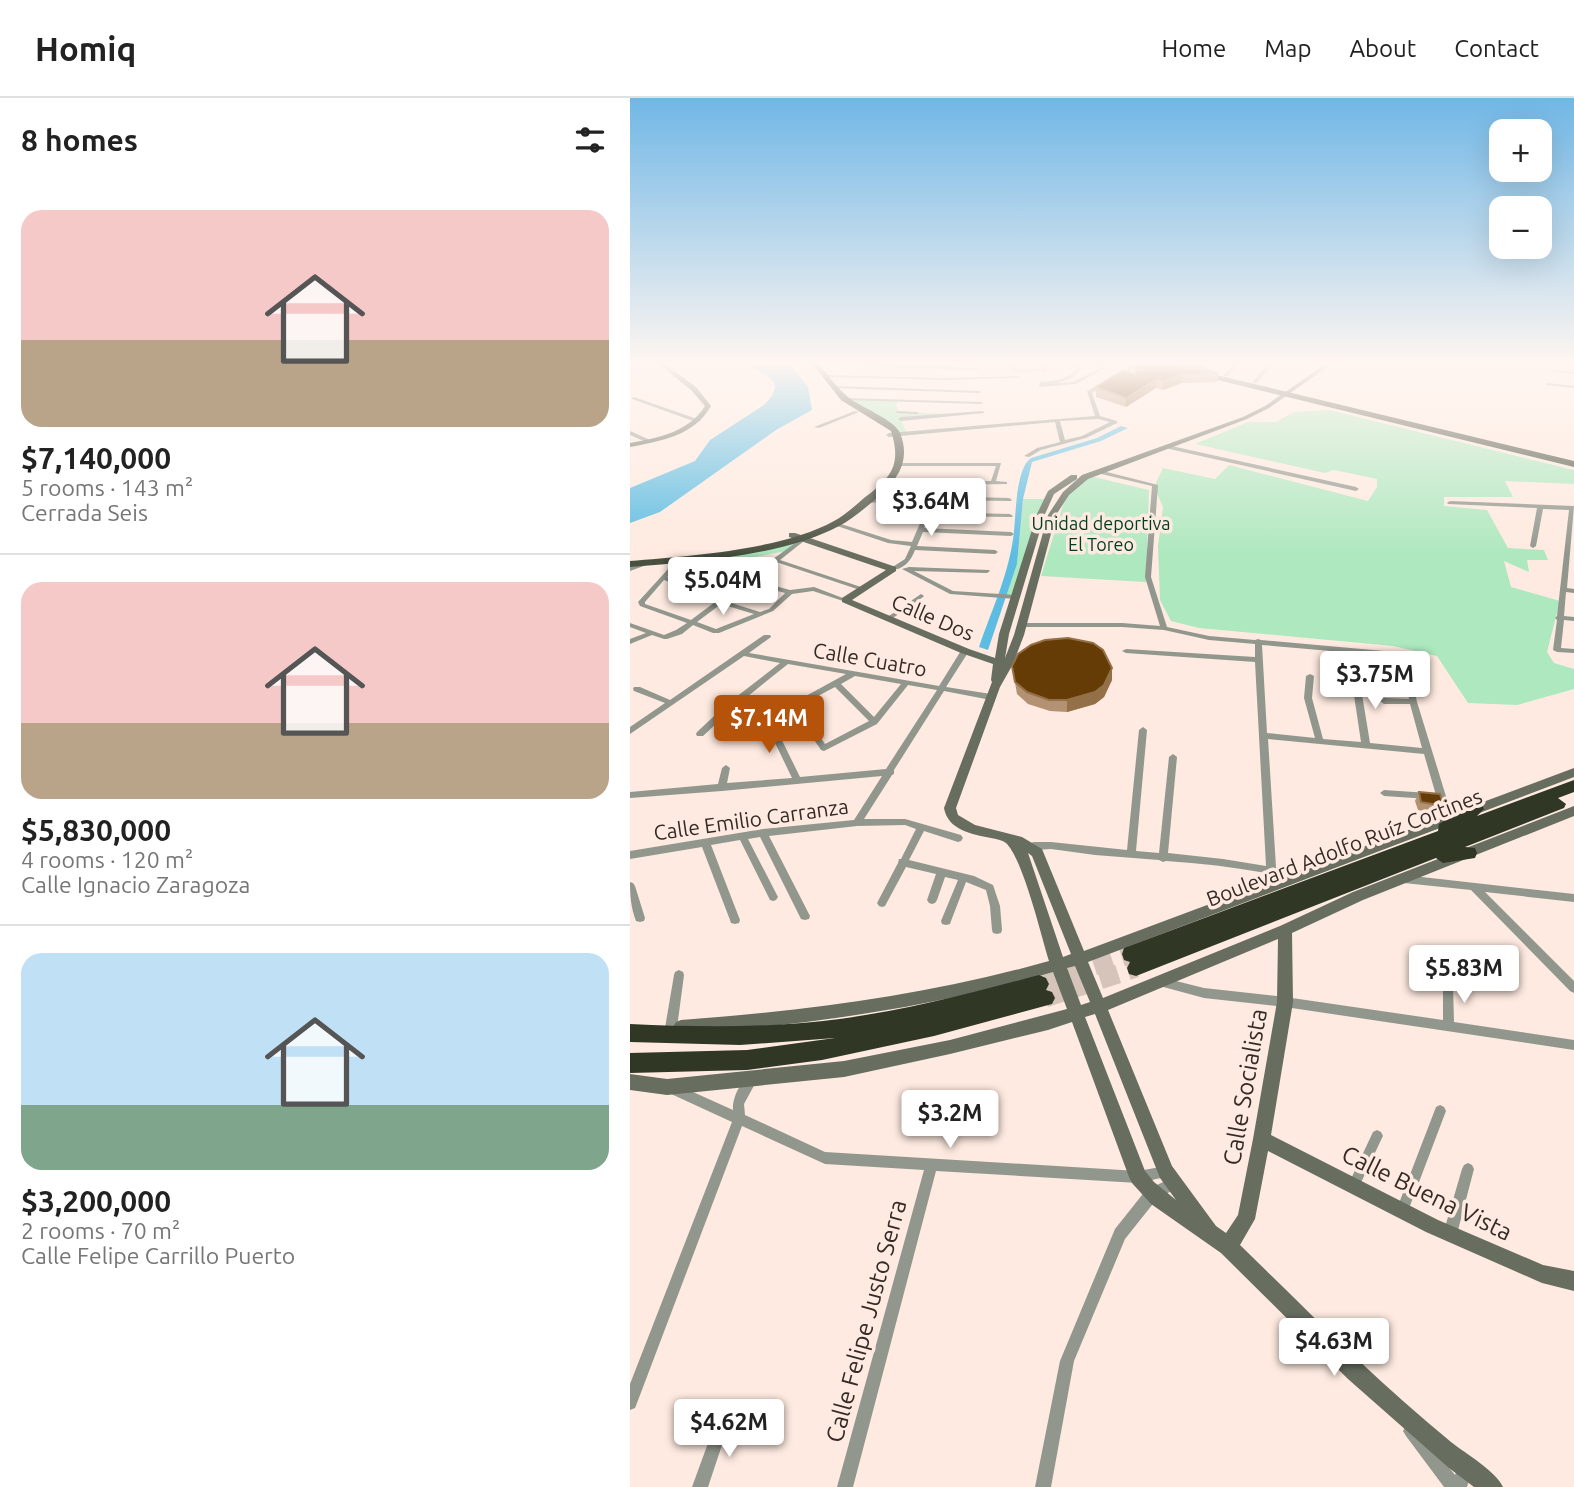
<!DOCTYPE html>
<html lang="en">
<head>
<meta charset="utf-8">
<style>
  :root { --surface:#fff; --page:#f6f6f6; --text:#222; --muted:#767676; --line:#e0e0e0; --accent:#b45309 }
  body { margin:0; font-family:Ubuntu,sans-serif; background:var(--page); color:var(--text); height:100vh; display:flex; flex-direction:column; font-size:26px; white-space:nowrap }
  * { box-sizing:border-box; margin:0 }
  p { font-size:23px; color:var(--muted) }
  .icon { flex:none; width:38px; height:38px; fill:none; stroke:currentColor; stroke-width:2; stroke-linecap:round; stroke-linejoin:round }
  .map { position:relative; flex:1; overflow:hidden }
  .drawer { display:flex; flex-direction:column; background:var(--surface); width:630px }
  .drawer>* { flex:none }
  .tools { position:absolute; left:859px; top:21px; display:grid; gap:14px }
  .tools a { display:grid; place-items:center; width:63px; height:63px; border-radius:14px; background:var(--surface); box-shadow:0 7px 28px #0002; font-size:35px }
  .price { position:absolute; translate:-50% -60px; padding:0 16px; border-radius:7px; background:#fff; color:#222; font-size:23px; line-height:46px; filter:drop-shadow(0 2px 4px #0008) }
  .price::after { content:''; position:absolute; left:50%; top:42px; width:21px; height:16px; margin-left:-10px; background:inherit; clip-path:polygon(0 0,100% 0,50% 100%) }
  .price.current { background:var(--accent); color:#fff }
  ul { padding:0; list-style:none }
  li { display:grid; align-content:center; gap:14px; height:371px; padding:0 21px }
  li+li { border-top:2px solid var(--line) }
  li span { display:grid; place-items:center; height:217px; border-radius:21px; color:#555 }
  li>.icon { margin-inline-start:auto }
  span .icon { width:126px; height:126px; fill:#fffc; stroke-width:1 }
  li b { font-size:30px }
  h2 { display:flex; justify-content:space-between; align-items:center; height:84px; padding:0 21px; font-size:30px }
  header { display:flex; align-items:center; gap:42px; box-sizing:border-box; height:98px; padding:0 35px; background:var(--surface); border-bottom:2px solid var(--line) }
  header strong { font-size:33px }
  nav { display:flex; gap:38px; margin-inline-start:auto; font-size:24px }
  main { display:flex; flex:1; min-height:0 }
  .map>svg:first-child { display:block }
  .green { fill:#aee8bf }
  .water { fill:#5cbce2 }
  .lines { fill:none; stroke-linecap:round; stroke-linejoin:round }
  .highway-tunnel { stroke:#d6c4bb; stroke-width:19; stroke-dasharray:19 10; stroke-linecap:butt }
  .street { fill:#92978d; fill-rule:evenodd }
  .secondary { fill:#676d5f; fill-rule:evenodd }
  .primary { fill:#495040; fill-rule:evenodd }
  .highway { fill:#303825; fill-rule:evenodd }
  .wall { fill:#b29273 }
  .shaded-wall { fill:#937047 }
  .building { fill:#653b06; stroke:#937047; stroke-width:2 }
  .labels { text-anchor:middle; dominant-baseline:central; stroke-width:7; stroke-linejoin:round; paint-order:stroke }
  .far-park-label { font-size:18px; fill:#003e1d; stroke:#feeae0 }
  .street-label { font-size:21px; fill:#342b26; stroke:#feeae0 }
  .near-street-label { font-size:24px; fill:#342b26; stroke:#feeae0 }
</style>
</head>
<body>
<header>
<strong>Homiq</strong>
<nav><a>Home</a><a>Map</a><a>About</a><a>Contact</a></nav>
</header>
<main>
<section class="drawer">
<h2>8 homes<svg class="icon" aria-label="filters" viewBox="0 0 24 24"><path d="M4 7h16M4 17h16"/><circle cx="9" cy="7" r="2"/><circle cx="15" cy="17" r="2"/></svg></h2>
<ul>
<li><span style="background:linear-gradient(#f6c9c9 60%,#b9a48a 0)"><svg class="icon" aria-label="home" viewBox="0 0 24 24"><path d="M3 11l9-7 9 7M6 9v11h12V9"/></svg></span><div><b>$7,140,000</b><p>5 rooms · 143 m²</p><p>Cerrada Seis</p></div></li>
<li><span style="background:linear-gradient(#f6c9c9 65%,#b9a48a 0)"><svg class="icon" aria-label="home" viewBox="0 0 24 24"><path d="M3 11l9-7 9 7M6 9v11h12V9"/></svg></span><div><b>$5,830,000</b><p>4 rooms · 120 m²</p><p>Calle Ignacio Zaragoza</p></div></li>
<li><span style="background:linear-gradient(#bfe0f5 70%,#7fa58c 0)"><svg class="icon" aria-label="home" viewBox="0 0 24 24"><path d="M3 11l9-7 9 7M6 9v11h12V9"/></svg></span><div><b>$3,200,000</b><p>2 rooms · 70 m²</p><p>Calle Felipe Carrillo Puerto</p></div></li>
</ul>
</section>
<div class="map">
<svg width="944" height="1389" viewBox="0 0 944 1389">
  <rect width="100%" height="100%" fill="#feeae0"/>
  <!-- green -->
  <g class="green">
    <polygon points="245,263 342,263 343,272 240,268"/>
    <polygon points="216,301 268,303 266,307 269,314 324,316 271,322 277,336 267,337"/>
    <polygon points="699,312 944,372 944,386 875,383 883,399 814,399 814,408 857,412 878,450 914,452 918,462 897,462 899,474 874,463 881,489 930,503 917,554 924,565 944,571 944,591 887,607 838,605 807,558 763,548 569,530 541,523 530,502 528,448 533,409 524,389 533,370 585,381 599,367 738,403 747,389 747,381 704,372 695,375 565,346 618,324 646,324 664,314"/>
    <polygon points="460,378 519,392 516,484 411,478 433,407 443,389"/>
    <polygon points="393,401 416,401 386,499 376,498 387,466"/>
    <polygon points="172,442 157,453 70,469 51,460"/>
  </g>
  <!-- water -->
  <g class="water">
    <polygon points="106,263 158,263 178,289 182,312 146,332 30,414 0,425 0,390 65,363 80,342 134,307 142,298 145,289 144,284 135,276"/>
    <path d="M491 328 498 330 471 343 402 364 393 401 387 466 358 552 349 549C362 511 380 474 384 433 386 415 386 370 401 360L467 340Z"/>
  </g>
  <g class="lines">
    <!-- highway-tunnel -->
    <g class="highway-tunnel">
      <polyline points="409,886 501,856"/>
      <polyline points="415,900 506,870"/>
    </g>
    <!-- street -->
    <g class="street">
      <polygon points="313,263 350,263 348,264 315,264"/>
      <polygon points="387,263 393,263 384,266 387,272 412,271 408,263 412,263 417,272 415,273 383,274 379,265"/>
      <path d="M439 263H443L451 271C445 280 436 283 426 285L443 284 472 269 465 263H469L477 269 446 286 409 289 410 284C424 283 436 282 447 271Z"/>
      <polygon points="573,263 577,263 570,271 566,271 566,269"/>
      <polygon points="607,263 611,263 598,278 594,278 594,276"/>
      <polygon points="641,263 645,263 627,285 623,285 623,283"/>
      <polygon points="925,263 944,264 944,266 927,264"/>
      <path d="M509 264 513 265 462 295 470 318 487 323V325L456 340 411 352 399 359 394 358 407 350 430 344 425 324 259 339 256 337 259 335 465 318 457 293ZM468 321 480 324 452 338 435 342 430 323Z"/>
      <polygon points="186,265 348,270 350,271 348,272 184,267"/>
      <polygon points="922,272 944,274 944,276 924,274 922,274"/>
      <polygon points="196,277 315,280 388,278 390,279 388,280 315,282 194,279 194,278"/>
      <polygon points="918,285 944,288 944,290 916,287 916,286"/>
      <polygon points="204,288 349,293 351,294 349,295 202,290 202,288"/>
      <polygon points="4,299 70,322 71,323 66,324 2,301 2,300"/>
      <polygon points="216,300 351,304 353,305 351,306 214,302 214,300"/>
      <polygon points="225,313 229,314 189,330 184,329"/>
      <polygon points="268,313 287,314 289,315 287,316 266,315 266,314"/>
      <polygon points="352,313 354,314 354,315 271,323 268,321 271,319"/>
      <polygon points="0,333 20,342 21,343 16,344 0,337"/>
      <polygon points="537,347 726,389 729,391 726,393 535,350 535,348"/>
      <path d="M270 365H371L366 383 377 384V386L312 387 307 398 379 400 382 402 381 403 306 402 301 414 380 416 383 418 382 419 299 418 294 430 381 434 384 436 381 438 293 434 287 448 365 452 368 454 365 456 285 452C281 463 273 472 261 472V470L275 461 281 448 258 445 204 427V425H208L261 442 282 444 300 402 236 405 233 403 234 402 301 398 306 387 256 386V384L258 383H361L366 368H268V366Z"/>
      <path d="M469 372 528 387 521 479 537 529 579 538 625 542 628 541 631 542 776 555 787 604 823 721 821 723H815L813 721 794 656 638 641 646 769 671 775 673 778 671 781 668 782 646 777 647 789 645 792 642 793 639 792 636 775C603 769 570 765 536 763L533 764 529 762 465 757 421 751 404 752 396 754 393 753 391 750 393 747 404 744H421L497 752 509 632 513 629 517 632 506 753 529 755 539 659 543 656 547 659 538 755 593 761 636 768 625 564 496 555 492 553 496 551 625 559V546L579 542 534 532 492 529H392L388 527 392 525H492L530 528 515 479 522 388 467 375V373ZM632 547 770 559 779 601 754 600 750 603 754 606H780L792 650 740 645 730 584 726 582 722 584 731 644 693 641 682 600 684 578 680 576 676 578 674 600 685 640 637 635Z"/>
      <polygon points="820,403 944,408 937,490 944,491 944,495 936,494 934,518 944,519 944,523 934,522 931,550 944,551 944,555 927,554 923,552 927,522 925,520 927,518 939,412 913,411 906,448 903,450 900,448 907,410 818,406 817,405"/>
      <path d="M172 440 174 441V443L150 462 234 490V492H230L146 464 123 482 160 492 184 489 218 502 215 504 213 503 183 493 162 496 143 513 89 535H83L63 527 52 536 37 541H34L22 537 0 546V541L16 535 0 529V525L34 537 46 532 57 525 10 508 8 504 49 459H53L54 460 53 462 117 480ZM50 465 113 483 93 498 37 479ZM34 482 89 501 61 522 15 506V504ZM119 485 155 495 139 511 130 514 95 503ZM91 506 124 516 86 531 67 524Z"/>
      <polygon points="17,463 19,464 19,466 0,473 0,469"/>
      <polygon points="279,469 359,472 360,473 357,475 284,473 323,493 386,497 389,499 386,501 320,496 272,471"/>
      <polygon points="291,496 294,498 293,499 260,522 256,522 256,520"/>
      <path d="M134 537H140L141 539 119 555 309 588 332 551H338L339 553 316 589 361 596 365 599 361 602 314 593 264 672V676L262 677 234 721H275L331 737 333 740 331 743 328 744 294 733 279 762 344 778 363 787 370 808 372 832 371 835 367 836 363 835 362 832 360 808 356 792 336 784 321 823 320 826 316 827 312 826 311 823 328 782 315 779 307 802 305 805 302 806 299 805 297 802 306 776 276 769 255 808 252 809 249 808 247 805 268 765 269 761H271L286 731 275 727 227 728 139 738 180 818 179 821 175 822 171 821 130 739 118 741 148 799 146 802 143 803 140 802 110 742 81 747 110 822 109 825 105 826 101 825 100 822 72 749 0 761V753L133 731 224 722 252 678 92 693 0 700V694L88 686 92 670 96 667 100 670 97 685 162 680 136 626 113 638H107L106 636 107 634 133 620 134 618H138L161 604H165L216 576 158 566 103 610 73 638H67L66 636 67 634 97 606 150 565 114 558 0 636V629L35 605 4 593 3 591 4 589H10L40 602ZM225 578 271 586 244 619 211 586ZM278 587 307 592 256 671 170 679 142 622 163 611 191 652 194 653 247 626ZM205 589 239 623 195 646 169 608Z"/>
      <polygon points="754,692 799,695 803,698 799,701 754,698 750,695"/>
      <polygon points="774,777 944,796 944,804 855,794 944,883 944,895 940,893 841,792 774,785 771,784 769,781 771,778"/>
      <path d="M0 784 3 785 5 788 15 820 14 823 10 824 6 823C1 810 0 798 0 784Z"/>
      <polygon points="49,872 53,874 54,877 47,930 45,934 41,935 37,934 35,930 44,877 45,874"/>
      <polygon points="530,879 574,890 655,899 813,922 813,887 814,884 818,882 822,884 823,887 824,924 944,942 944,952 655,909 574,900 526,887 525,884 526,881"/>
      <path d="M121 976 125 978 127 982 114 1006 115 1017 195 1054 508 1073 536 1068 540 1070 542 1074 540 1078 508 1085 306 1073 223 1389H207L294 1072 195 1066 112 1028 7 1305 5 1310 0 1312V1286L102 1024 39 995 37 991 39 987 43 985 103 1012C102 1000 111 982 121 976Z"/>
      <polygon points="810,1007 814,1009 816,1013 778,1113 777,1118 772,1119 767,1118 766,1113 806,1009"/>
      <polygon points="747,1032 751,1034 753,1038 751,1042 728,1091 724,1093 720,1091 718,1087 720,1083 743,1034"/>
      <polygon points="838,1065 842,1067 844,1071 827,1136 825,1141 820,1143 815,1141 813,1136 832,1071 834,1067"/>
      <polygon points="544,1079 548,1081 550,1085 548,1089 526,1102 495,1141 444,1263 421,1389 405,1389 430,1263 485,1131 516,1092"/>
      <polygon points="94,1313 99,1315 101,1320 78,1389 62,1389 89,1315"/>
      <polygon points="781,1325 786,1328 825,1377 830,1365 835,1362 840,1365 843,1370 837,1389 814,1389 776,1338 773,1333 776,1328"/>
    </g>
    <!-- secondary -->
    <g class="secondary">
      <path d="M25 263H31L66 289 81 308C64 338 31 343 0 349V345C28 340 59 334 75 308L61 292Z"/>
      <path d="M700 263H706L639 310 617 321 458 381 439 397 426 417 394 537 383 566 370 589 326 710 328 717 345 727 392 739 412 751 454 853 944 670V679L458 864 473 900 650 828 723 794 944 708V718L733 802 662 835 663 904 641 1037 808 1122 913 1167 944 1173V1193L912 1185 796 1134 638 1053 625 1121 610 1147C679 1214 746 1283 821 1344 836 1356 866 1373 873 1389H844L819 1370 718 1281 591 1155 521 1106 502 1085 499 1079 442 924 418 932 320 956 214 979 37 997 0 992V976L37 981 214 963 320 942 437 911 423 874C302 910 177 927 51 936L46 934 43 929 46 924 51 922C175 913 299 897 419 863 411 837 393 761 376 745 372 742 366 741 361 740 341 736 318 732 314 710L362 584 361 582 363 566 331 555 212 504V500L256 472 159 439V435H165L266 469V473L222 502 339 551 365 560 369 536 407 416 418 393 441 377H447V381L424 396 415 416 379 536 375 560 384 537 418 417 433 394 452 377 613 319 635 308ZM398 755 402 758 441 856 433 859ZM648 841 647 904 623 1041 608 1117 596 1135 586 1128 542 1068 478 912ZM445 868 460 904 451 907 437 870ZM465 916 530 1080 546 1102 524 1084 515 1073 455 919Z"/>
    </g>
    <!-- primary -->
    <g class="primary">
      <path d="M180 263H186C196 274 206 289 218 299 230 309 265 322 270 335 281 362 268 382 248 399 236 409 223 421 209 428 153 458 63 464 0 469V463C59 458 152 452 204 423 215 417 225 408 234 400 261 380 272 367 261 333L211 302Z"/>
      <polygon points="544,263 554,263 584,273 577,275"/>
      <polygon points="570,273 944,363 944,369 567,277 566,275"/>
    </g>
    <!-- highway -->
    <g class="highway">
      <polygon points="944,682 944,694 928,700 936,706 934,710 835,749 845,750 847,755 845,760 813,765 806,760 506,878 499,876 497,870 500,864 494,862 492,856 494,850 808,733 809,726 840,707 852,707 854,711 847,718"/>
      <path d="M409 877 416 880 419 886 416 892 422 894 425 900 422 906 304 938 192 962 117 972 0 975V955L117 952 205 940 110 947 0 944V926C64 929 129 930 193 923 266 915 338 896 409 877Z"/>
    </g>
  </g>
  <!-- wall -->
  <g class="wall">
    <polygon points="588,275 587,284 552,285 533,292 526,290 496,309 466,299 466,289 505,276"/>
    <polygon points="382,568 482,582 474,599 465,606 437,614 420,613 398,606 387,596"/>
    <polygon points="789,694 814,708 810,717 788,712 785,703"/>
  </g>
  <!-- shaded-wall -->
  <g class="shaded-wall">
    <polygon points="553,276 552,285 533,292 533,283"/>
    <polygon points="527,281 526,290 496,309 496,300"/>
    <polygon points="482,570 482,582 474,599 465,606 437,614 437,602"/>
  </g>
  <!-- building -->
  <g class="building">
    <polygon points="512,263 526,263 588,275 553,276 533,283 527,281 496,300 466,289 493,272 505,276 506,266"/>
    <polygon points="438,540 463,545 473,552 482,570 474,587 465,594 437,602 419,602 397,594 385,584 382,568 388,556 401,547 415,542"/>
    <polygon points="789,694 810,696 814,708 791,704"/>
  </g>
  <!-- sky -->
  <linearGradient id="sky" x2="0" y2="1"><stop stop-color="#70b7e6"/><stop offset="0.58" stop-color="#fff6f1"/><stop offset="1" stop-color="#fff6f1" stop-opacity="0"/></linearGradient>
  <rect width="944" height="457" fill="url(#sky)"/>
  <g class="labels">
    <!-- far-park labels -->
    <g class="far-park-label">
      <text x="471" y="425">Unidad deportiva<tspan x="471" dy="21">El Toreo</tspan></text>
    </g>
    <!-- street labels -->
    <g class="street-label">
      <text transform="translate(303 519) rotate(23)">Calle Dos</text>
      <text transform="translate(240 561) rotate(10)">Calle Cuatro</text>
      <text transform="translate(121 721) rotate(-8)">Calle Emilio Carranza</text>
      <text transform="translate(714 749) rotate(-21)">Boulevard Adolfo Ruíz Cortines</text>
    </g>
    <!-- near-street labels -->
    <g class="near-street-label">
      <text transform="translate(615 989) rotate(-80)">Calle Socialista</text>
      <text transform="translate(797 1095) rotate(26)">Calle Buena Vista</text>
      <text transform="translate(236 1223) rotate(-75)">Calle Felipe Justo Serra</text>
    </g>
  </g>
</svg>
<div class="tools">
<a>+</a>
<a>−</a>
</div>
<b class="price" style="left:301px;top:440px">$3.64M</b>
<b class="price" style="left:93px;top:519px">$5.04M</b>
<b class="price" style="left:745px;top:613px">$3.75M</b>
<b class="price current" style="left:139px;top:657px">$7.14M</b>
<b class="price" style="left:834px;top:907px">$5.83M</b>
<b class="price" style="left:320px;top:1052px">$3.2M</b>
<b class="price" style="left:704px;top:1280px">$4.63M</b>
<b class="price" style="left:99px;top:1361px">$4.62M</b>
</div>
</main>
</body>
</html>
